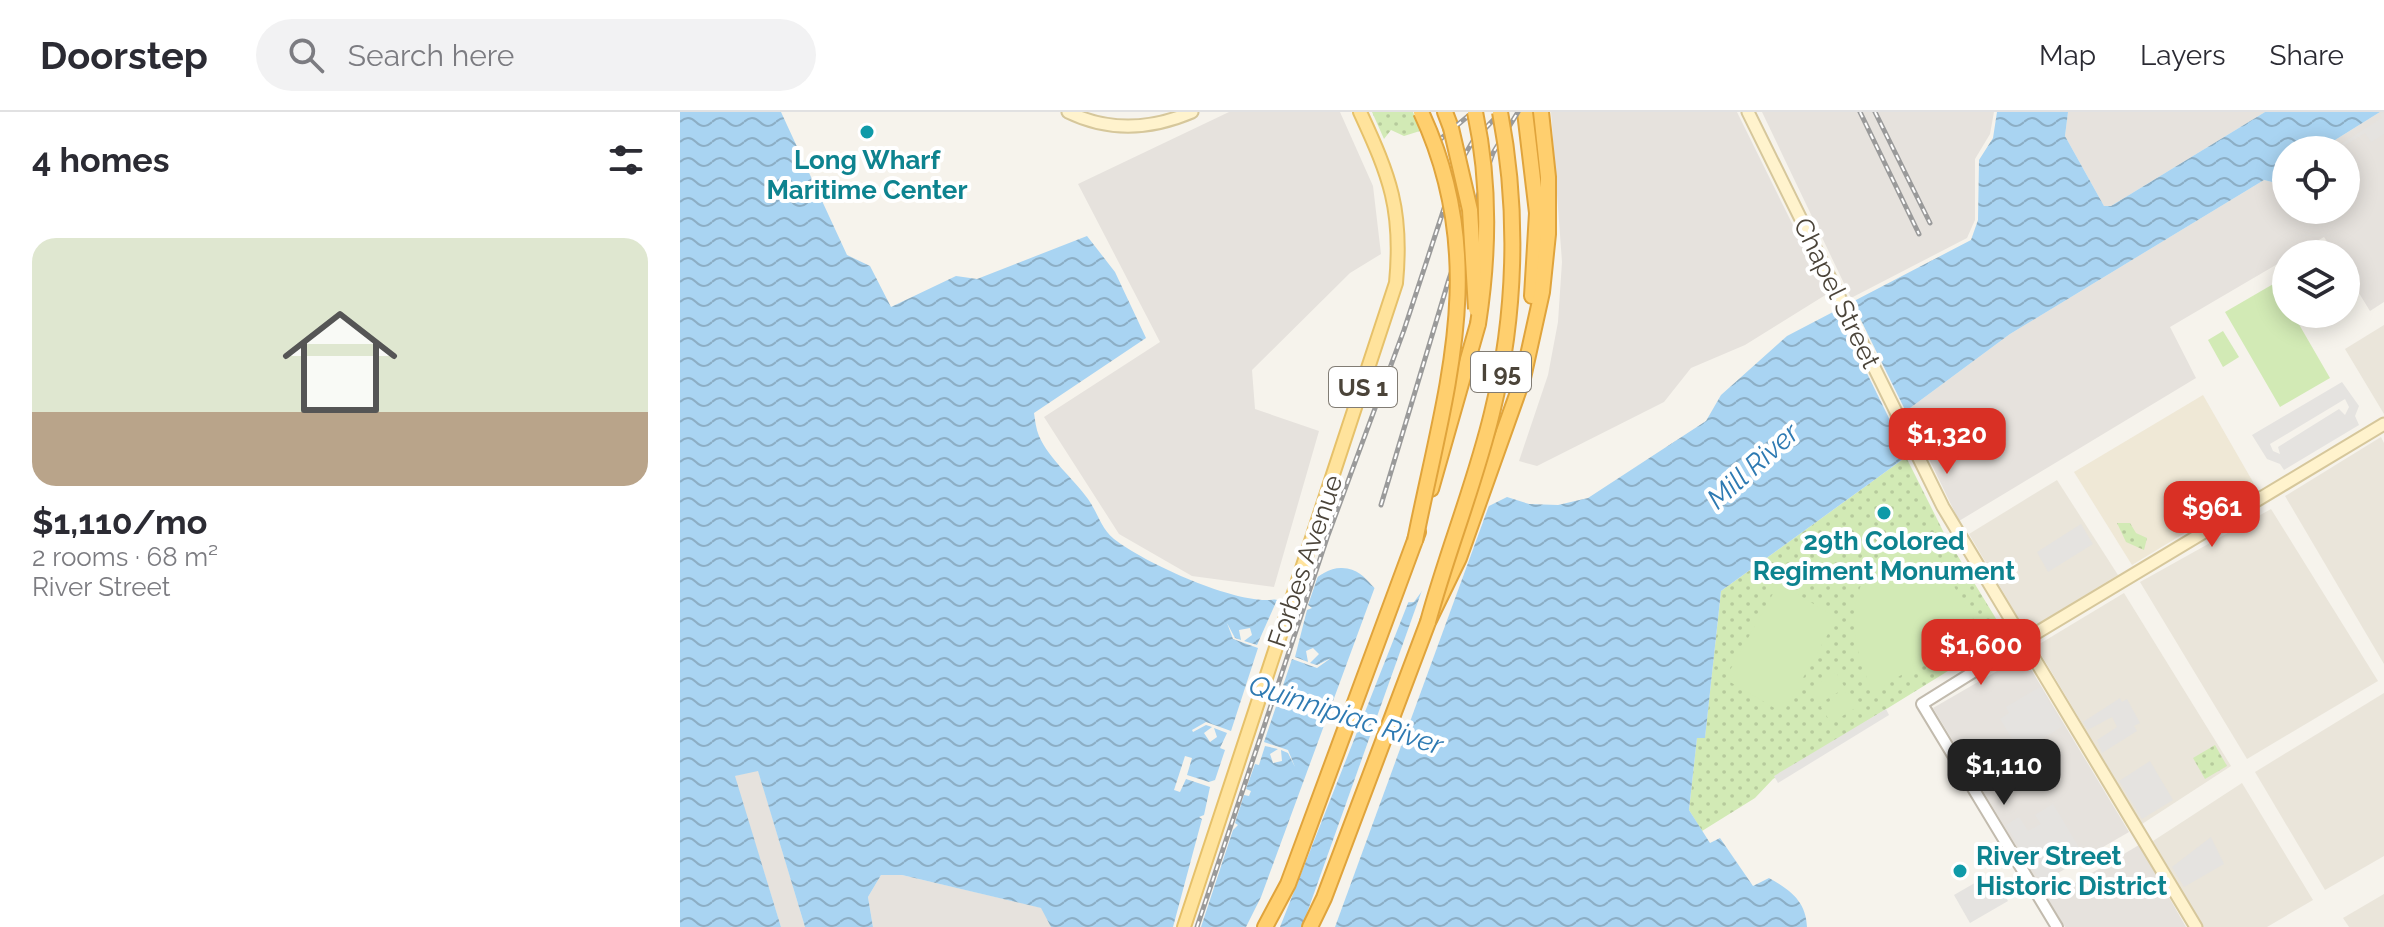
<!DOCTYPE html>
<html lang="en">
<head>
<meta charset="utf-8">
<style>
  :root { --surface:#fff; --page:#f2f2f3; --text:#2b2b33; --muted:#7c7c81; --line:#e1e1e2; --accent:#d93025 }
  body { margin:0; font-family:Raleway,sans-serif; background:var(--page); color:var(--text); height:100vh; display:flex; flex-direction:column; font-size:30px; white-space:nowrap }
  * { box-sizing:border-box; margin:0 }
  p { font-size:26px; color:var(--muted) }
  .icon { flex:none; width:44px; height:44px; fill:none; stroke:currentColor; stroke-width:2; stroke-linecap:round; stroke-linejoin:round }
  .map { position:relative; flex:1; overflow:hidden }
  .side { display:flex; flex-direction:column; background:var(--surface); width:680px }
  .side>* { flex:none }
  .controls { position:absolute; left:1592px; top:24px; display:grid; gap:16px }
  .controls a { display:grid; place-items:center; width:88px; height:88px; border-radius:50%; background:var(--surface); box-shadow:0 4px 20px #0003; font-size:40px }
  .price { position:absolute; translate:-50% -68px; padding:0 18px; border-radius:16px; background:var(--accent); color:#fff; font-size:26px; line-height:52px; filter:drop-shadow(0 2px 4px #0008) }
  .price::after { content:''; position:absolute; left:50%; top:48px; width:24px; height:18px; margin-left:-12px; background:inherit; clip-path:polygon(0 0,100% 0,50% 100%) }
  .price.active { background:#222; color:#fff }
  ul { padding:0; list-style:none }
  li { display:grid; align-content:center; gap:16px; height:424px; padding:0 32px }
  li+li { border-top:2px solid var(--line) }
  li span { display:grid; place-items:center; height:248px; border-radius:24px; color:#555 }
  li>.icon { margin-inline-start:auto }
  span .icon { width:144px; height:144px; fill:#fffc; stroke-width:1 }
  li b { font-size:34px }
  h2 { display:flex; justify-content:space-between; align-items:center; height:96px; padding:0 32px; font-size:34px }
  header { display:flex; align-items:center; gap:48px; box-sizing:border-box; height:112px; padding:0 40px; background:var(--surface); border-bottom:2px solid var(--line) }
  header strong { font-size:38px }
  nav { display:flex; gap:44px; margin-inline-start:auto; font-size:28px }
  .search { width:560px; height:72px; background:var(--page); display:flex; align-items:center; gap:20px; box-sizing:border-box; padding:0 28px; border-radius:44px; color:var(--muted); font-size:30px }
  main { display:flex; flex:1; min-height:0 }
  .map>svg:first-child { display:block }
  .residential { fill:#eae5da }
  .industrial { fill:#e6e2dd }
  .education { fill:#efe8d6 }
  .park { fill:url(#park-dots) }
  .pitch { fill:#d2eab5 }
  .parking { fill:#e5e3e0; fill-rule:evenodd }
  .water { fill:url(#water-waves) }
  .pier { fill:#f6f3ec }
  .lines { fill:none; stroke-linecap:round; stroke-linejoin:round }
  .tertiary-casing { stroke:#c2bbae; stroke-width:14 }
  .secondary-casing { stroke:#d6c79b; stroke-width:15 }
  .primary-casing { stroke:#e6c16a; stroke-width:16 }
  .motorway-casing { stroke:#e0a43c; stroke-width:18 }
  .tertiary { stroke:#fff; stroke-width:10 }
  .secondary { stroke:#fff3cd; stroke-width:11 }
  .primary { stroke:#ffe39c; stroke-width:12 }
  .motorway { stroke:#ffcf6e; stroke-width:14 }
  .rail-casing { stroke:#9a9a9a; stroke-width:5 }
  .rail { stroke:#fff; stroke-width:2; stroke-dasharray:6; stroke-linecap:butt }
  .motorway-bridge-casing { stroke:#e0a43c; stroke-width:18; stroke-linecap:butt }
  .motorway-bridge { stroke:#ffcf6e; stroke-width:14 }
  .culture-dot { fill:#0f9aa8; stroke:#fff; stroke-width:3 }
  .labels { text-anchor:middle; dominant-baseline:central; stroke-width:8; stroke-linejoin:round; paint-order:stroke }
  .shield { fill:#fff; stroke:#817c74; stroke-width:2 }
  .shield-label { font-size:24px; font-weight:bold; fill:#4b4439 }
  .culture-label { font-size:26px; font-weight:bold; fill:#0d838f; stroke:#fff }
  .street-label { font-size:26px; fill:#4b4439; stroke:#fff }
  .water-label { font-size:28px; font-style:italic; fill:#2e7ab2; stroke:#fff }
</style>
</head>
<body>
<header>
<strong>Doorstep</strong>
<div class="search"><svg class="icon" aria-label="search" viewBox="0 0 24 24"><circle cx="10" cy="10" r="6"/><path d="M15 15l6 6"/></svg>Search here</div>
<nav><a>Map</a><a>Layers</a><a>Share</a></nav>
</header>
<main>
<section class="side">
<h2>4 homes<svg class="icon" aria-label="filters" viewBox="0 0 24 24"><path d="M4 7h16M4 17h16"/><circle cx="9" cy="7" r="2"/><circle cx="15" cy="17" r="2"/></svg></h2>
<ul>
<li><span style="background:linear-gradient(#dfe7d0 70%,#b9a48a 0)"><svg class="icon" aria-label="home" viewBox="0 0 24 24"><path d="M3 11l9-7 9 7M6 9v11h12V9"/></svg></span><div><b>$1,110/mo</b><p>2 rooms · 68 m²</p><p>River Street</p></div></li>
</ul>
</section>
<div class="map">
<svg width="1704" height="815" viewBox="0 0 1704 815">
  <defs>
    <pattern id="park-dots" width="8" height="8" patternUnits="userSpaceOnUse" patternTransform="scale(2)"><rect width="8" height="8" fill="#d2eab5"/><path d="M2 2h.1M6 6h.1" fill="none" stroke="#b6ca9c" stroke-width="1.8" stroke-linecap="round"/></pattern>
    <pattern id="water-waves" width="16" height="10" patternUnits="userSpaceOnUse" patternTransform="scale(2)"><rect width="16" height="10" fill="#a9d4f2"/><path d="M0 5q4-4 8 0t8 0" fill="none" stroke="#8caec5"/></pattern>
  </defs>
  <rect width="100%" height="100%" fill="#f6f3ec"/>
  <!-- residential -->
  <g class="residential">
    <polygon points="1704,213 1704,302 1665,237"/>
    <polygon points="1701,325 1704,331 1704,552 1605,384"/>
    <polygon points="1377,368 1438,463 1346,519 1289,422"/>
    <polygon points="1591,397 1698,569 1567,647 1460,470"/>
    <polygon points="1444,481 1551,654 1462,712 1356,534"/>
    <polygon points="1704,581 1704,744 1645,778 1575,660"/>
    <polygon points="1562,671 1633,788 1587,815 1523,815 1473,729"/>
    <polygon points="1704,782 1704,815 1669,815 1663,806"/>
  </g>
  <!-- industrial -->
  <g class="industrial">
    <polygon points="549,0 660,0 693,74 701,142 670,161 572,258 575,297 639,319 594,475 512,464 439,422 364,305 480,230 398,72"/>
    <polygon points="871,0 1057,0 1147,182 1065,233 1011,256 984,290 857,354 839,349 868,263 878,210 882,150"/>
    <polygon points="1082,0 1314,0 1310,22 1295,47 1295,108 1287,126 1171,186"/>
    <polygon points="1388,0 1585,0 1431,94 1424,94 1385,24"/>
    <polygon points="1700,0 1704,0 1704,190 1690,199 1666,160 1666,142 1655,142 1644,125 1615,142 1606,142 1606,147 1490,215 1516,266 1279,409 1226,299 1330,222 1584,68 1600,72 1606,70 1606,98 1666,98 1666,38 1639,38"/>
    <polygon points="1343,544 1449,720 1359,772 1253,596"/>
    <polygon points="78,658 125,815 101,815 54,664"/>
    <polygon points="1459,733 1506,815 1385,815 1368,787"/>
    <polygon points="201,763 222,763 362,796 371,815 193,815 188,785"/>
  </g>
  <!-- education -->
  <polygon class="education" points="1523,283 1577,377 1452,453 1394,360"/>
  <!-- park -->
  <g class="park">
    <polygon points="692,0 733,0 740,19 724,24 711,18 704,27"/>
    <polygon points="1226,345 1265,423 1318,510 1315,530 1093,667 1075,686 1022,719 1009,698 1017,625 1025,625 1041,479"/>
    <polygon points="1437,411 1450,411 1456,421 1467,426 1464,438 1446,430"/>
    <polygon points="1535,633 1547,654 1525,667 1513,646"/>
  </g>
  <!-- pitch -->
  <g class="pitch">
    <polygon points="1595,171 1606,190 1606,202 1613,202 1650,266 1600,295 1545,200"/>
    <polygon points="1543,219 1559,245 1543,255 1528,228"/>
    <path d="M1236 410 1295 510 1293 520 1193 580C1159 508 1170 457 1236 410Z"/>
    <polygon points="1099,471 1157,506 1103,601 1045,567"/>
    <polygon points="1156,560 1165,576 1139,592 1130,576"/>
    <polygon points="1167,579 1177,595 1151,611 1141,595"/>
  </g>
  <!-- parking -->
  <g class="parking">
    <polygon points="1704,0 1704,22 1691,30 1685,21 1661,36 1659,33 1702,6 1700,2"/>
    <path d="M1662 270 1679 294 1675 304 1679 313 1604 358 1600 352 1587 347 1572 323ZM1665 287 1669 295 1665 303 1659 297 1598 335 1600 342 1593 339 1590 332Z"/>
    <polygon points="1401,412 1413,432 1368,460 1357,440"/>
    <polygon points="1360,575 1383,614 1340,640 1320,607 1329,601 1326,595"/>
    <polygon points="1440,586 1442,590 1447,587 1460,611 1454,614 1457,619 1422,641 1417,628 1437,615 1432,605 1408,618 1403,610"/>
    <polygon points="1206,597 1209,603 1098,671 1094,664"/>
    <polygon points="1470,649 1493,688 1462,707 1439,669"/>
    <polygon points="1373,692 1404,744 1361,770 1326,713 1339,705 1348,719 1361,712 1355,703"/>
    <polygon points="1531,725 1544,752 1504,775 1492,755"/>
    <polygon points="1312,761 1328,789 1290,811 1274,783"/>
  </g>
  <!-- water -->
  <path class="water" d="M0 0H101L167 143 190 154 211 195 276 164 297 167 407 124 435 160 466 226 354 301C355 308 356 317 359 324 369 347 394 367 408 387 418 401 420 415 434 427 465 451 547 488 586 488 621 489 637 455 662 456 694 457 689 493 734 490L801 398 827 385 849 392 878 393 908 386 1026 309 1041 283 1107 224 1291 128 1298 108 1299 48 1313 26 1317 0H1388L1385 24 1424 94H1431L1585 0H1700L1639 38H1606V70L1600 72 1584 68 1330 222 1226 299V345L1041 479 1025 626H1017L1009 698 1030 731 1040 726 1073 774 1089 766C1110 778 1126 789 1127 815H371L361 796 222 763H201L188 785 193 815H125L78 659 55 664 101 815H0Z"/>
  <!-- pier -->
  <g class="pier">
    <polygon points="1171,188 1230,308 1228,345 1155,196"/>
    <polygon points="811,388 655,815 622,815 746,467 798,396"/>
    <polygon points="640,459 643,461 638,464 628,493 632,496 627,498 615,545 628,550 626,539 633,536 639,542 630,551 637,553 651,546 637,556 612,547 584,630 608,638 615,655 608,641 601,638 602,649 593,651 590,642 598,637 585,634 579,653 575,652 566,677 571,679 569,684 564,683 555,711 558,713 553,718 521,815 493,815 522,707 519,705 524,703 530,675 506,667 500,680 494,678 505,644 512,646 507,663 529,670 535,668 545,638 540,636 547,621 534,616 537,625 530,630 524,621 532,615 526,613 513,620 512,618 526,610 551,619 578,536 553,527 547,511 555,526 561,528 559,518 570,516 572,523 564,529 577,533 597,488 591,486 593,483 613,481"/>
    <polygon points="696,472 701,480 718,487 730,486 600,815 566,815 581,785"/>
  </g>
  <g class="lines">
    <defs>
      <polyline id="tertiary" points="1343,529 1242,592 1377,815"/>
      <g id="secondary">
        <path d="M388 0C429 20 470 18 512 0"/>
        <polyline points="1068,0 1263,395 1516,815"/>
        <polyline points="1343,529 1704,312"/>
      </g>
      <path id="primary" d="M504 815 716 171C723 98 710 65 680 0"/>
      <g id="motorway">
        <polyline points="765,0 771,16"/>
        <polyline points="845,0 857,101 852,184"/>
        <polyline points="751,377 798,212"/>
        <polyline points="585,815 608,772 738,420"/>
        <polyline points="630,815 644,786 748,510 779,446 843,266 862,180 868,122 868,65 861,0"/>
      </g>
    </defs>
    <!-- tertiary casing -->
    <use href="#tertiary" class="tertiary-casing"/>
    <!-- secondary casing -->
    <use href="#secondary" class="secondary-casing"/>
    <!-- primary casing -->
    <use href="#primary" class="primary-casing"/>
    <!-- motorway casing -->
    <use href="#motorway" class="motorway-casing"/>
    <!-- tertiary -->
    <use href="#tertiary" class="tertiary"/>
    <!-- secondary -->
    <use href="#secondary" class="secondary"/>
    <!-- primary -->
    <use href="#primary" class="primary"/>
    <!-- motorway -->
    <use href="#motorway" class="motorway"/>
    <defs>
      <g id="rail">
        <polyline points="1180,0 1239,122"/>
        <polyline points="1195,0 1250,111"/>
        <polyline points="758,29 793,0"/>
        <polyline points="701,393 769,167 813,41 838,0"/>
        <polyline points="517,815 647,426 724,218 778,54 793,29 821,0"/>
      </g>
    </defs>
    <!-- rail casing -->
    <use href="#rail" class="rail-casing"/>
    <!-- rail -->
    <use href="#rail" class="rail"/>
    <defs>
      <g id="motorway-bridge">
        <path d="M795 0C810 70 809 141 798 212"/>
        <polyline points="771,16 790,98 796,197"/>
        <path d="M735 429C765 278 811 150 741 0"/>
        <path d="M748 510C767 440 795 372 812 301 836 203 839 99 820 0"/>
      </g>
    </defs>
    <!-- motorway-bridge casing -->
    <use href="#motorway-bridge" class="motorway-bridge-casing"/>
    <!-- motorway-bridge -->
    <use href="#motorway-bridge" class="motorway-bridge"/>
  </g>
  <!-- markers -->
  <g class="culture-dot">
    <circle cx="187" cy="20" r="8"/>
    <circle cx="1204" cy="401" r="8"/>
    <circle cx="1280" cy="759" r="8"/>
  </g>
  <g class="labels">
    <!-- shield labels -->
    <g class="shield">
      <rect x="791" y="240" width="60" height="40" rx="6"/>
      <rect x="649" y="255" width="68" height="40" rx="6"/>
    </g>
    <g class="shield-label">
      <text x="821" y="260">I 95</text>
      <text x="683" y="275">US 1</text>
    </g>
    <!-- culture labels -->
    <g class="culture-label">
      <text x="187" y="48">Long Wharf<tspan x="187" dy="30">Maritime Center</tspan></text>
      <text x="1204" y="429">29th Colored<tspan x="1204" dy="30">Regiment Monument</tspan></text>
      <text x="1296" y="744" text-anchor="start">River Street<tspan x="1296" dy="30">Historic District</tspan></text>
    </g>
    <!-- street labels -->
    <g class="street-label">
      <text transform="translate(1157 181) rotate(64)">Chapel Street</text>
      <text transform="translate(625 449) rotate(-71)">Forbes Avenue</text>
    </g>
    <!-- water labels -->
    <g class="water-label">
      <text transform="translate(1073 354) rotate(-42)">Mill River</text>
      <text transform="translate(666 603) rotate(18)">Quinnipiac River</text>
    </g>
  </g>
</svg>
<div class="controls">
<a><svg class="icon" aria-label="locate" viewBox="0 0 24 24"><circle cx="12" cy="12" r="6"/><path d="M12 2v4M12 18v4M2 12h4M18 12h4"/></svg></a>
<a><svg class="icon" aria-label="layers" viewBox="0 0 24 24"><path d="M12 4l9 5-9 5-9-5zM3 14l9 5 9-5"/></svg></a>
</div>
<b class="price" style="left:1267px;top:364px">$1,320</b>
<b class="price" style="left:1532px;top:437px">$961</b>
<b class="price" style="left:1301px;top:575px">$1,600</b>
<b class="price active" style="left:1324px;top:695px">$1,110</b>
</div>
</main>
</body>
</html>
